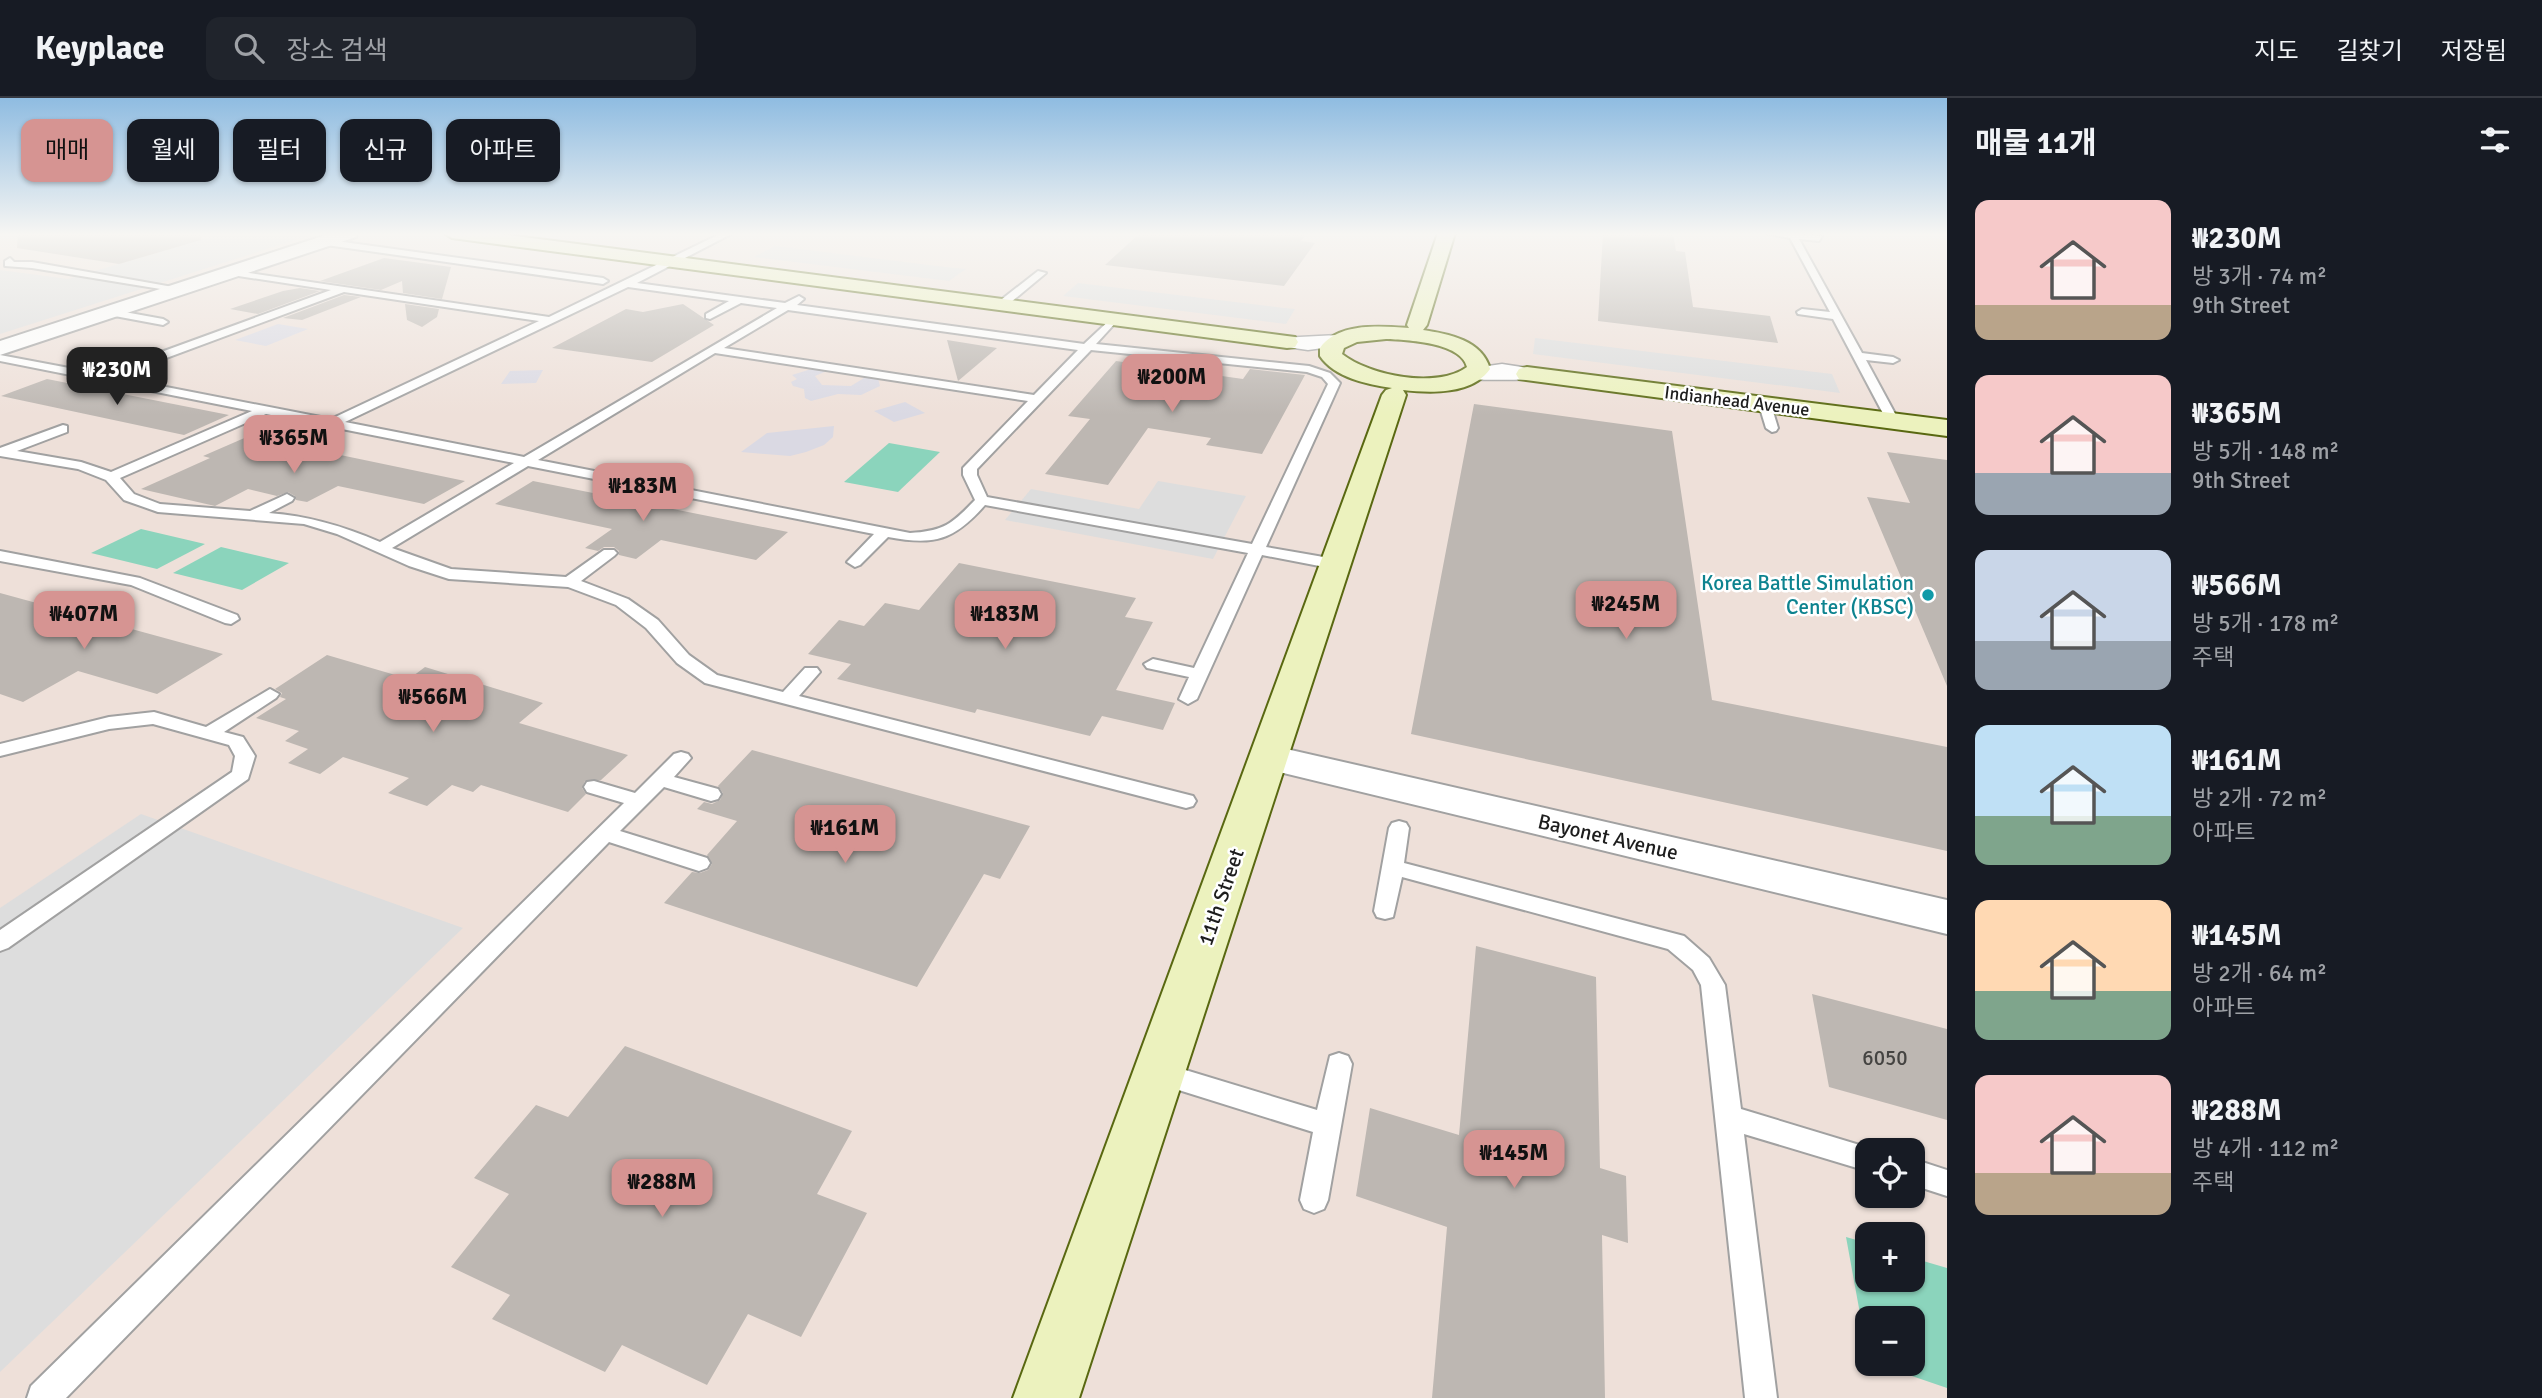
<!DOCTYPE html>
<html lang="ko">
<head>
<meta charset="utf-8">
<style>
  :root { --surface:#171b24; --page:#20242c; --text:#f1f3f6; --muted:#9ea1a6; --line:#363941; --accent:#d69492 }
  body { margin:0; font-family:Signika,"Noto Sans KR",sans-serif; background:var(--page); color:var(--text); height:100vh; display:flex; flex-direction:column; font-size:26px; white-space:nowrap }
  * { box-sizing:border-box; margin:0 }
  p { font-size:23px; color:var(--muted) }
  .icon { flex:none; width:38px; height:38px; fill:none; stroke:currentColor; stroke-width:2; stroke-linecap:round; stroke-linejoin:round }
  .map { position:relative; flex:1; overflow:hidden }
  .sheet { display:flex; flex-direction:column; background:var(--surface); width:595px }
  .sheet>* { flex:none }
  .guide { position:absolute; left:21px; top:21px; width:665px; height:63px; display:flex; gap:14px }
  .controls { position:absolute; left:1855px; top:1040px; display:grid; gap:14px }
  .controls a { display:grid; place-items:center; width:70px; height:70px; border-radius:14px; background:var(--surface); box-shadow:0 2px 5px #0004; font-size:35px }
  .price { position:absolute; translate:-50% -60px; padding:0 16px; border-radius:14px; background:var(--accent); color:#111; font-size:23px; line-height:46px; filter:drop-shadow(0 2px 4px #0008) }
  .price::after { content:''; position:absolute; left:50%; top:42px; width:21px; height:16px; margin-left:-10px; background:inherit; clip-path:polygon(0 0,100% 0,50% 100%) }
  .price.active { background:#222; color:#fff }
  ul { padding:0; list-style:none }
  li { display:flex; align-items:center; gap:21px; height:175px; padding:0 28px }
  li span { display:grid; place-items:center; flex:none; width:196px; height:140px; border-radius:14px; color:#555 }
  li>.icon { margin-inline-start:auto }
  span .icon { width:84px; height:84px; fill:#fffc; stroke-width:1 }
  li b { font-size:30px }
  h2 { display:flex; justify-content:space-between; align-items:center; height:84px; padding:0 28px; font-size:30px }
  .tag { padding:0 24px; border-radius:14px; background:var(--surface); box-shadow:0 2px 5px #0004; font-size:24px; line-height:63px }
  .tag.active { background:var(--accent); color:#111 }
  header { display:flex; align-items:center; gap:42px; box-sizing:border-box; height:98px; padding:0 35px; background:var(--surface); border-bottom:2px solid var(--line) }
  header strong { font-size:33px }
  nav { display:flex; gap:38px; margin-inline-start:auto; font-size:24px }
  .search { width:490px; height:63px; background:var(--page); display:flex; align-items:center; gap:18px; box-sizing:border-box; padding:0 24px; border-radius:14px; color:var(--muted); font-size:26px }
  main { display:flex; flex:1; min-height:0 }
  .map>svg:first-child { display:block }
  .military { fill:#eee0d9; fill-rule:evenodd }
  .pitch { fill:#8bd4bc }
  .parking { fill:#ddd }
  .plaza { fill:#dad9e3 }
  .building { fill:#bdb7b2 }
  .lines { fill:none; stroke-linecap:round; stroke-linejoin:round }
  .service-casing { stroke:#a1a1a1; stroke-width:4 }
  .minor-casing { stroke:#a1a1a1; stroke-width:3 }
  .tertiary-casing { stroke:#a1a1a1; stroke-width:4 }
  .secondary-casing { stroke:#596811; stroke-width:4 }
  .service { fill:#fff; fill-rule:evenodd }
  .minor { fill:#fff; fill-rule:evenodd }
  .tertiary { fill:#fff; fill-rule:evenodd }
  .secondary { fill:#ecf2be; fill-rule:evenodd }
  .culture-dot { fill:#0f9aa8; stroke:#fff; stroke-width:2.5 }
  .labels { text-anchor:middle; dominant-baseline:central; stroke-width:5; stroke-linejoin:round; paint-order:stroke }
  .far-street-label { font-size:18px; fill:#1d1d1d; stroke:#fff }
  .culture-label { font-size:21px; fill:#0d838f; stroke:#fff; text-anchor:end }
  .street-label { font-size:21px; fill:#1d1d1d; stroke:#fff }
  .near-number-label { font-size:21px; fill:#454442 }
</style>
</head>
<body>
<header>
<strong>Keyplace</strong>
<div class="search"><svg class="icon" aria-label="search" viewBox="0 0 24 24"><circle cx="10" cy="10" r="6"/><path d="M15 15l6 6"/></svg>장소 검색</div>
<nav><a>지도</a><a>길찾기</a><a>저장됨</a></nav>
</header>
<main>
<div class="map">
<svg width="1947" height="1300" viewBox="0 0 1947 1300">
  <rect width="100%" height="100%" fill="#edebe5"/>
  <!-- military -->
  <path class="military" d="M0 135H1947V1300H0ZM1867 1052H1913V1097H1867ZM1867 1136H1913V1181H1867ZM1867 1220H1913V1265H1867Z"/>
  <!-- pitch -->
  <g class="pitch">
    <polygon points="889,345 940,354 898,394 844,384"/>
    <polygon points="141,431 205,446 157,471 91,455"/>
    <polygon points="221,449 289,465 242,492 173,475"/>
    <polygon points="1846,1139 1867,1145 1867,1181 1913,1181 1913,1160 1947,1170 1947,1290 1874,1265 1913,1265 1913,1220 1867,1220 1867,1254"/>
  </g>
  <!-- parking -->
  <g class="parking">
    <polygon points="224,135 317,135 0,236 0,172 68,181"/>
    <polygon points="775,148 945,169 966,171 949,183 754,159"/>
    <polygon points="1078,185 1284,210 1295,211 1286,226 1063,198"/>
    <polygon points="1535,240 1832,276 1840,295 1533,256"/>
    <polygon points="1158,383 1246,398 1213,461 1005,422 1031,391 1139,411"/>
    <polygon points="141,716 463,830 0,1274 0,810"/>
  </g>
  <!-- plaza -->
  <g class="plaza">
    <polygon points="278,226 308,231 266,248 235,242"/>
    <polygon points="821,268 834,270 815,278 822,287 851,288 864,280 864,275 877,277 880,288 861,297 838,296 811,303 805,300 804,291 793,288 791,284 797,281 792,277"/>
    <polygon points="543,272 536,285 501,286 510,273"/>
    <polygon points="905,304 925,315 894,324 874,313"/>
    <polygon points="834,328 833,339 824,347 806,354 790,358 741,354 767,335"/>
  </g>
  <!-- building -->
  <g class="building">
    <polygon points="18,135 200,135 201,142 119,166 17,150"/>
    <polygon points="1140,135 1307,135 1301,143 1315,145 1284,188 1105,167"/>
    <polygon points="1603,135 1673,135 1676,153 1685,154 1693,209 1770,218 1778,245 1598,223"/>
    <polygon points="384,160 451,169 442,201 403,195 402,183 381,192 320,183"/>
    <polygon points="300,190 320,193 258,216 230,211 283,193"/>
    <polygon points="344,197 361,199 302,222 283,220"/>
    <polygon points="405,206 439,211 437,219 422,229 407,222"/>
    <polygon points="683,206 714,227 652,264 552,250 626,211 643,214"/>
    <polygon points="947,242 997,250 958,283"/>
    <polygon points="1116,263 1243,281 1250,271 1305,277 1262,356 1206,347 1211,340 1148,330 1108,387 1045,376 1090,321 1068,318"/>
    <polygon points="47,281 229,317 184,337 1,298"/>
    <polygon points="1474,306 1672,333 1712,602 1947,649 1947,753 1411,636"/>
    <polygon points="249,338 465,383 424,406 338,388 307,404 296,402 295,398 288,394 277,398 248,391 215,408 141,391 210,360 203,358"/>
    <polygon points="1887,354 1947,362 1947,588 1867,399 1910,405"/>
    <polygon points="533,383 788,434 756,462 661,442 636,461 619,457 619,453 614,449 604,449 598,453 585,450 612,431 495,406"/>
    <polygon points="959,465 1136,500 1125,519 1153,524 1116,592 1175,605 1163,632 1102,618 1090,638 977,611 975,615 837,581 851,566 808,556 839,522 864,528 885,505 919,512"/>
    <polygon points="0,495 223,556 157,596 78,573 23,604 0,596"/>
    <polygon points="327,557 409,581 425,569 543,605 519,625 628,657 601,682 585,683 582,690 586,696 568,714 481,687 473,694 452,687 427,708 388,695 409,680 343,659 320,676 288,665 308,651 285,643 299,633 256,620 286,601 280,599 282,595 275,591"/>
    <polygon points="752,652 1030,728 1000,781 984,776 917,889 664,805 692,774 700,775 708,772 712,766 707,757 737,723 697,711 704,704 712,706 720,702 723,695 718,688"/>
    <polygon points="1476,848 1596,879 1600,1070 1626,1078 1628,1145 1602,1137 1605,1300 1432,1300 1447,1129 1356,1098 1370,1010 1459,1037"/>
    <polygon points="1812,896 1947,931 1947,1022 1829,989"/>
    <polygon points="625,948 852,1033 817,1096 867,1115 801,1239 748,1216 707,1287 622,1247 605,1274 492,1221 510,1197 451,1169 509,1096 474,1080 536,1007 568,1019"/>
  </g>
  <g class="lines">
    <defs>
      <g id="service">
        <path d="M722 135H733L637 185 785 205 799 198 804 201 797 207 1084 246 1113 219 1118 222 1096 246 1309 268 1330 275 1340 285 1266 449 1335 461 1343 466 1335 471 1262 457 1197 601 1188 606 1179 601 1189 579 1147 570 1144 566 1153 561 1194 570 1248 455 985 407C954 442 935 448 888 439L860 467 855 469 847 464 874 436 528 368 392 450 451 471 566 479 604 452H614L617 455 614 458 581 483 628 501 658 522 689 557 717 577 783 594 805 570H817L820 574 799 598 1193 698 1196 703 1193 708 1186 710 705 585 677 565 646 530 616 507 568 489 449 481 409 468 337 436 304 426 158 414 124 402 106 382 78 371 0 358V350L63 327 67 328V334L17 353 81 364 111 374 252 313 0 263V257L101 276 331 192 232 177 229 176V172L549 219ZM628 189 729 203 706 216V220L710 221 741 205 777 210 524 359 345 324ZM344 194 539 223 331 321 115 279ZM788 212 1078 252 1034 297 724 250ZM1091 252 1307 274 1322 279 1328 286 1252 446 987 399 977 377V371ZM715 255 1028 303 963 370V377L975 402C952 426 944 433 910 435L538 362ZM266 316 514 365 380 444C343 428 309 418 269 415L292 403 294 400 287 396 250 413 160 406 134 396 120 380Z"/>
        <polygon points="1765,135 1822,138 1819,143 1799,141 1862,255 1893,259 1899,262 1893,265 1866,262 1899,323 1897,326 1889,326 1887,323 1833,221 1798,216 1797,214 1802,211 1830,214 1790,140"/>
        <polygon points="322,141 603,180 608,183 603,186 319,146"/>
        <polygon points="10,160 14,164 32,164 184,191 179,194 32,170 5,168 5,163"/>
        <polygon points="1038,173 1046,175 1005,209 997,209 997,205"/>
        <polygon points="108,211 163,221 168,224 163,227 104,216 103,214"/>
        <polygon points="1765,303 1771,307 1778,330 1776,333 1772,334 1766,330 1759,307"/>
        <polygon points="0,453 140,480 237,517 239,521 231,526 225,525 131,487 0,463"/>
        <polygon points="270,591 279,596 276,600 224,634 243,639 255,658 248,681 8,850 0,853 0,832 232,674 235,658 229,647 153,626 109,631 0,658 0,646 109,619 154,614 206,629"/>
        <polygon points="681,654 688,656 691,660 674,679 718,691 721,696 718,701 711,703 664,689 620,733 707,760 710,765 707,770 699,773 609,744 66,1300 27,1300 31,1288 624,705 587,694 584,689 587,684 594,683 635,695 674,656"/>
        <polygon points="1399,723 1406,725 1409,730 1404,765 1684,838 1709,860 1725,887 1741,1011 1876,1052 1867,1052 1867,1073 1744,1036 1777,1300 1745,1300 1701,887 1693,872 1668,851 1402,779 1393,819 1385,821 1377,819 1374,813 1389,730 1392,725"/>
        <polygon points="1339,955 1348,958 1352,966 1328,1102 1324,1111 1314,1115 1304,1111 1300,1102 1313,1034 1150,983 1146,975 1150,967 1159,964 1317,1012 1330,958"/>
        <polygon points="1913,1061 1947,1072 1947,1098 1913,1087"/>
      </g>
      <g id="minor">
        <polygon points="1338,237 1345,239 1348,243 1345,247 1308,252 1280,248 1277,244 1280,240"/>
        <path d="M1502 266 1535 271 1538 276 1535 281C1528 282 1474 282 1467 281L1464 276 1467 271Z"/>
      </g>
      <g id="tertiary">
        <polygon points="332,135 358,135 356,139 0,257 0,243"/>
        <polygon points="1269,647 1947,802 1947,836 1255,668 1250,659 1255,650"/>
      </g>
      <g id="secondary">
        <polygon points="444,135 493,135 1287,238 1295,239 1298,244 1295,249 1287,250 452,140"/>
        <path d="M1438 135H1455L1427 227 1423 232C1449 236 1482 242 1490 271 1472 297 1430 295 1403 292L1406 297 1079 1300H1013L1382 297 1386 292 1392 290C1367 286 1335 280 1320 258V250C1338 224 1381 228 1409 230L1407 227ZM1386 241C1407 242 1461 244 1467 269 1437 291 1370 278 1342 256L1344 250 1357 244Z"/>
        <polygon points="1527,269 1947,322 1947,338 1519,281 1516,276 1519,271"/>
      </g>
    </defs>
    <!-- service casing -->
    <use href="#service" class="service-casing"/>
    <!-- minor casing -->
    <use href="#minor" class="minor-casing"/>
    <!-- tertiary casing -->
    <use href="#tertiary" class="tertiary-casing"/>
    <!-- secondary casing -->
    <use href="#secondary" class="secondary-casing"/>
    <!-- service -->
    <use href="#service" class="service"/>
    <!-- minor -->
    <use href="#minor" class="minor"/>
    <!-- tertiary -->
    <use href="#tertiary" class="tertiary"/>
    <!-- secondary -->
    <use href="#secondary" class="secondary"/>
  </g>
  <!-- sky -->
  <linearGradient id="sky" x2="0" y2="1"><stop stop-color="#8fbce1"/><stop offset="0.43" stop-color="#f7f6f3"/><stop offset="1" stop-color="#f7f6f3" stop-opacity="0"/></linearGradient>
  <rect width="1947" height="317" fill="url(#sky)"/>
  <!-- markers -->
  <circle class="culture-dot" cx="1928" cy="497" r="7"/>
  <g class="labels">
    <!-- far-street labels -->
    <g class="far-street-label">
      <text transform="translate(1737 303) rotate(7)">Indianhead Avenue</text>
    </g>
    <!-- culture labels -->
    <g class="culture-label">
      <text x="1914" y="485">Korea Battle Simulation<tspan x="1914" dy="24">Center (KBSC)</tspan></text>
    </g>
    <!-- street labels -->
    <g class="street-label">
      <text transform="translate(1608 739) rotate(13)">Bayonet Avenue</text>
      <text transform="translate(1221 799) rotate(-71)">11th Street</text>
    </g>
    <!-- near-number labels -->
    <g class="near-number-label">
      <text x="1885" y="960">6050</text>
    </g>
  </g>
</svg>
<div class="controls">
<a><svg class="icon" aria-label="locate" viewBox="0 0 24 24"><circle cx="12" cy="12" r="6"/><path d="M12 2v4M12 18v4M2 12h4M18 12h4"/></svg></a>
<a>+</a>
<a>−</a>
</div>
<b class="price active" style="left:117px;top:309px">₩230M</b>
<b class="price" style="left:1172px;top:316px">₩200M</b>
<b class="price" style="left:294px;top:377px">₩365M</b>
<b class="price" style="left:643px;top:425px">₩183M</b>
<b class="price" style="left:1626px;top:543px">₩245M</b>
<b class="price" style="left:84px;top:553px">₩407M</b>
<b class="price" style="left:1005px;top:553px">₩183M</b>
<b class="price" style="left:433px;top:636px">₩566M</b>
<b class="price" style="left:845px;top:767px">₩161M</b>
<b class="price" style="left:1514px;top:1092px">₩145M</b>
<b class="price" style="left:662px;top:1121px">₩288M</b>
<div class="guide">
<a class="tag active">매매</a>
<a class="tag">월세</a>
<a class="tag">필터</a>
<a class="tag">신규</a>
<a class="tag">아파트</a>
</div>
</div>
<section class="sheet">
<h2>매물 11개<svg class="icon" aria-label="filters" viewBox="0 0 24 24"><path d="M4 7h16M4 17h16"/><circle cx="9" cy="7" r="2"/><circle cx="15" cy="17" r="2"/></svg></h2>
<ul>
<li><span style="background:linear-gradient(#f6c9c9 75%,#b9a48a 0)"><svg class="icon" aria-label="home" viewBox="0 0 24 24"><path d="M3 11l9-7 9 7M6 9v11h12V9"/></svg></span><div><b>₩230M</b><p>방 3개 · 74 m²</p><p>9th Street</p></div></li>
<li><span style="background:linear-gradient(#f6c9c9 70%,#9aa5b1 0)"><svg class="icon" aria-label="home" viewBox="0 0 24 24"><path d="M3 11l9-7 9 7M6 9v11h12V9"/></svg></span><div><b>₩365M</b><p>방 5개 · 148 m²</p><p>9th Street</p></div></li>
<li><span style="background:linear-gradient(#c9d6e8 65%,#9aa5b1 0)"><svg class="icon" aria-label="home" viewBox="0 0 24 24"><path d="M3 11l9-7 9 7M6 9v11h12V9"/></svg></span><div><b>₩566M</b><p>방 5개 · 178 m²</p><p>주택</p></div></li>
<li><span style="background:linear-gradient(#bfe0f5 65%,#7fa58c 0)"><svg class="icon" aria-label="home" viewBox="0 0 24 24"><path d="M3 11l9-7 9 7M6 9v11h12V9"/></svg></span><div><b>₩161M</b><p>방 2개 · 72 m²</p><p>아파트</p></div></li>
<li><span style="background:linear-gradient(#ffd9b3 65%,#7fa58c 0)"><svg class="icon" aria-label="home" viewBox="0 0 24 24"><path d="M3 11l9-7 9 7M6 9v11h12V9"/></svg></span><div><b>₩145M</b><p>방 2개 · 64 m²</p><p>아파트</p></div></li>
<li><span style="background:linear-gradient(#f6c9c9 70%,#b9a48a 0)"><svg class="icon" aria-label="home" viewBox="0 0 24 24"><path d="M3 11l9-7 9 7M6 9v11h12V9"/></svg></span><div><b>₩288M</b><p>방 4개 · 112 m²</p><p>주택</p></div></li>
</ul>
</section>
</main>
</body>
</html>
